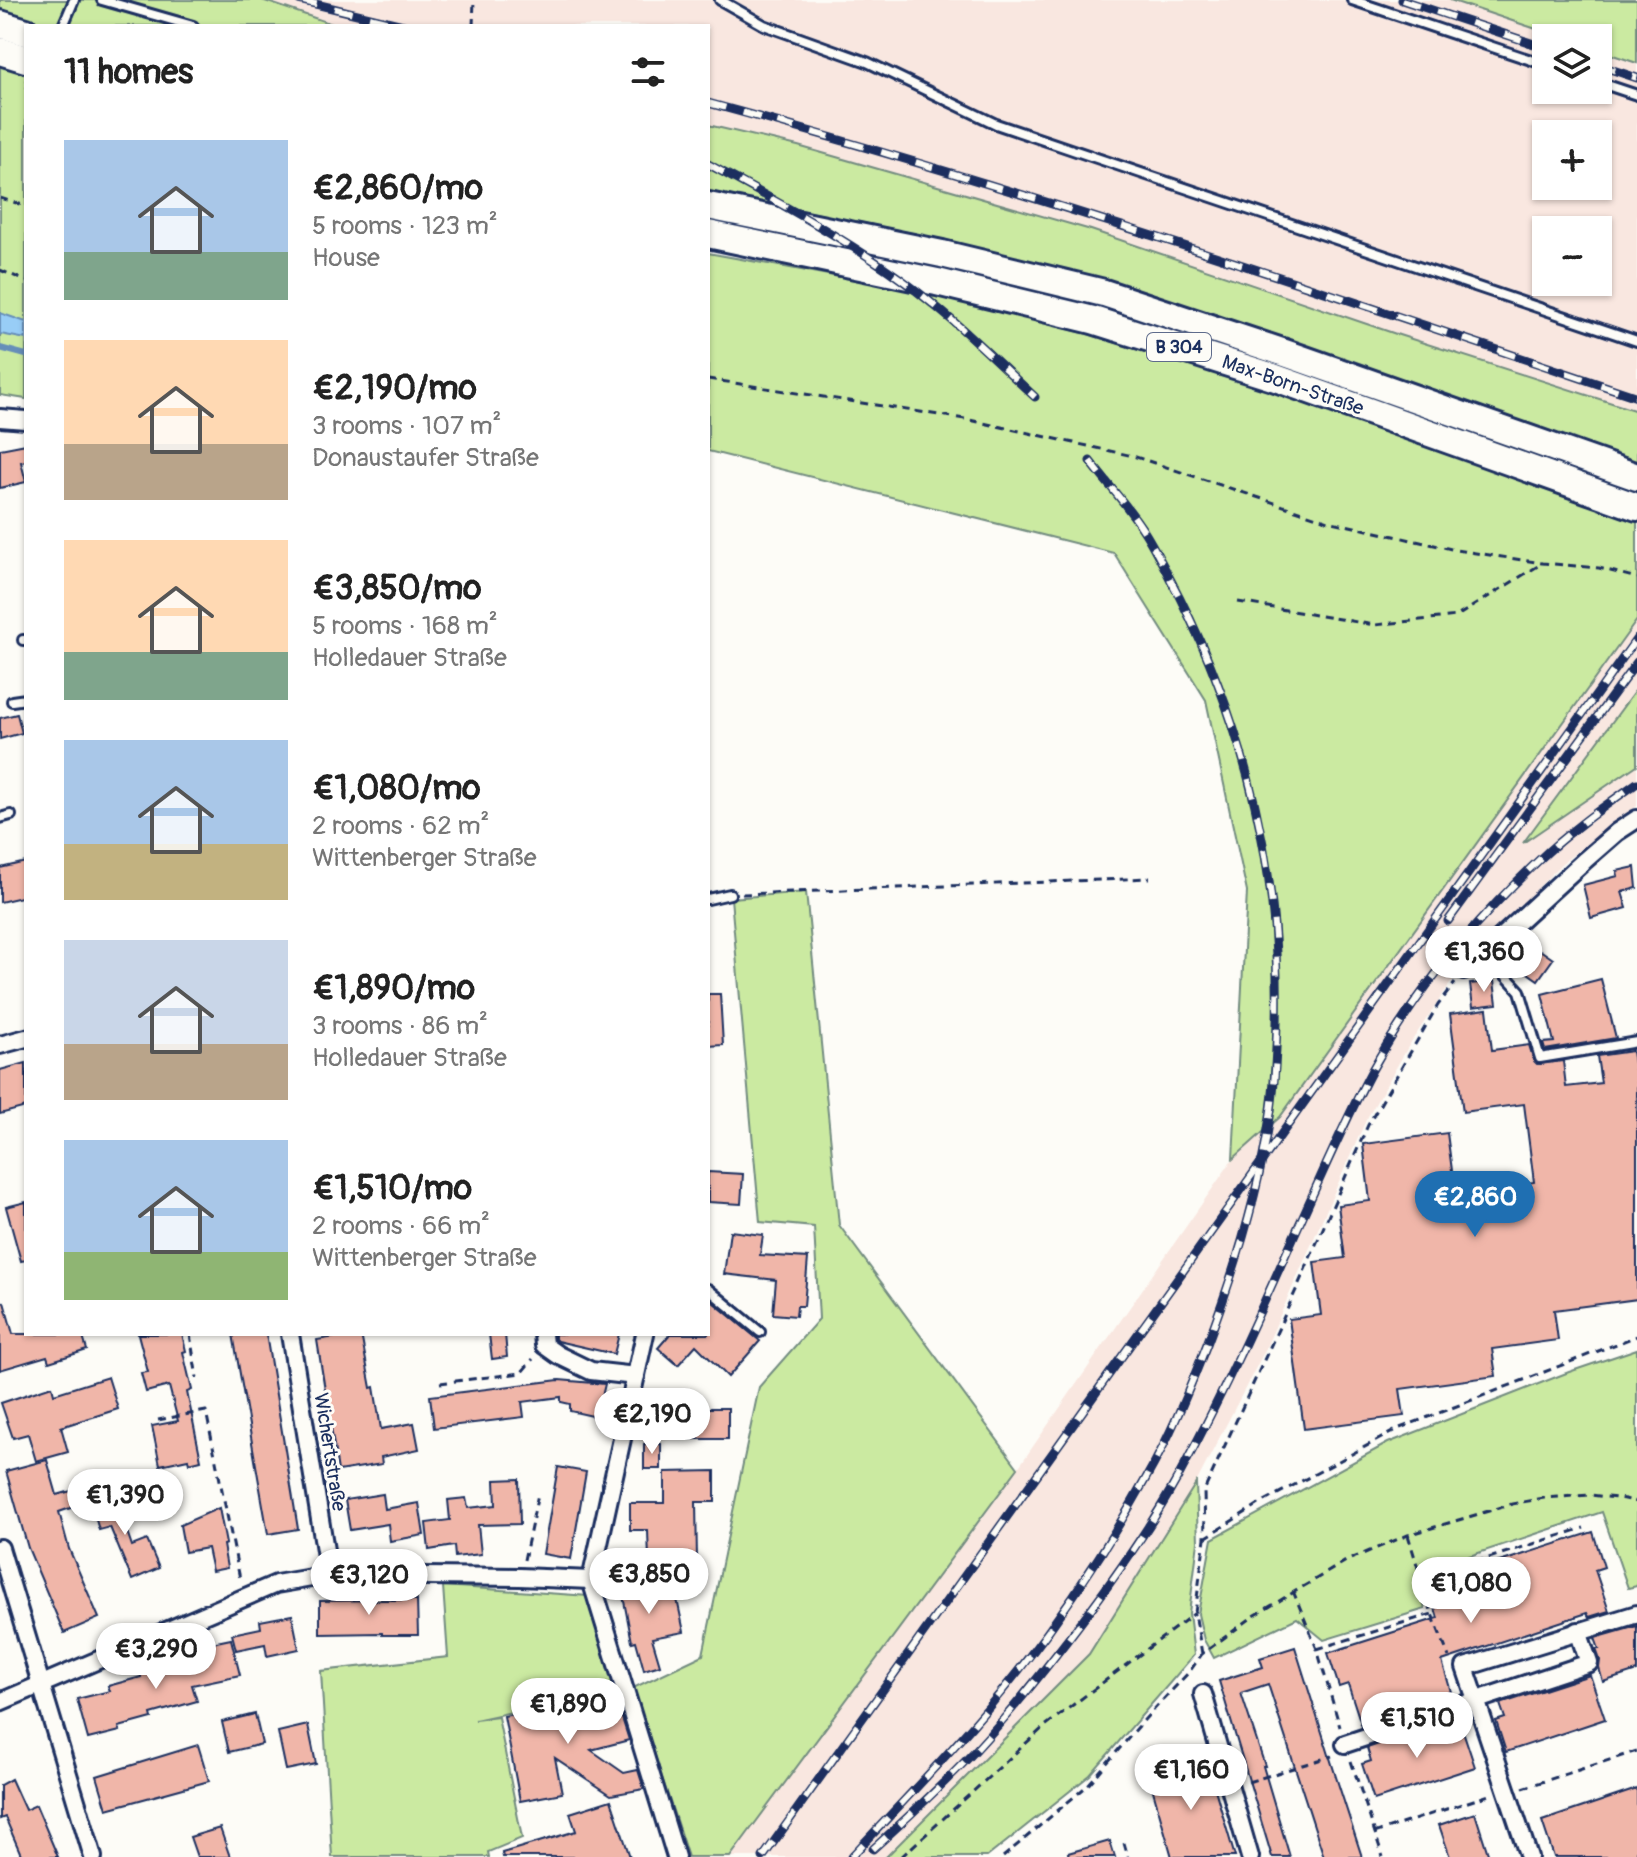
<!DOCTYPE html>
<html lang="en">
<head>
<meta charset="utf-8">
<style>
  :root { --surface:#fff; --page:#f6f6f6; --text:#222; --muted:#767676; --accent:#1f6fb2 }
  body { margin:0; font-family:Pangolin,sans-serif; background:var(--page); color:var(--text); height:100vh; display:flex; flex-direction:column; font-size:30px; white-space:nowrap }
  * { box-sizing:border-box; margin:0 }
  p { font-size:26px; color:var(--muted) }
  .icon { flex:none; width:44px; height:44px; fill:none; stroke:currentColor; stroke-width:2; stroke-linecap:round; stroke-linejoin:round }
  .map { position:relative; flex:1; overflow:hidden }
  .side { position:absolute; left:24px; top:24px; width:686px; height:1312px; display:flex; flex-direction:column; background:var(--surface); border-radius:0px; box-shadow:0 2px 6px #0004 }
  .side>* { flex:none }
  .tools { position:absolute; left:1532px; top:24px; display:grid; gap:16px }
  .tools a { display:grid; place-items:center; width:80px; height:80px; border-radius:0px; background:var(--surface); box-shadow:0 2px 6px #0004; font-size:40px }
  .price { position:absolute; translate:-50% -68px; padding:0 18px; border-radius:28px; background:#fff; color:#222; font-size:26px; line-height:52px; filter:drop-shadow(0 2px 4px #0008) }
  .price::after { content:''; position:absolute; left:50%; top:48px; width:24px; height:18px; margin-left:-12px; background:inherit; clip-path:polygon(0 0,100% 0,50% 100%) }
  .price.current { background:var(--accent); color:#fff }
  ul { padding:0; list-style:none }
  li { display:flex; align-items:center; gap:24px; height:200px; padding:0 40px }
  li span { display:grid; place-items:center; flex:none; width:224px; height:160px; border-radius:0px; color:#555 }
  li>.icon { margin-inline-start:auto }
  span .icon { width:96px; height:96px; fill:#fffc; stroke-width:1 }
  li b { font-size:34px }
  h2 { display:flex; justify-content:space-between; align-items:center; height:96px; padding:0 40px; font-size:34px }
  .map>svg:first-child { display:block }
  .built { fill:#f9e7e0; fill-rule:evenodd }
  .green { fill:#cbeaa1; stroke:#738c80; stroke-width:2 }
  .water { fill:#98cdf6; stroke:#668eb9; stroke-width:2 }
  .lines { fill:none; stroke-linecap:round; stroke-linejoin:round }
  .stream { stroke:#668eb9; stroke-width:6 }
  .building { fill:#f0b6a9; stroke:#1b2f5e; stroke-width:2 }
  .lane-casing { stroke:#1b2f5e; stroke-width:14 }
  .street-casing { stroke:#1b2f5e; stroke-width:22 }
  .primary-casing { stroke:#1b2f5e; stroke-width:32 }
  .path { stroke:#1b2f5e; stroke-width:3; stroke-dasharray:8 6; stroke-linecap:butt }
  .lane { stroke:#fdfcf7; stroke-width:8 }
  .street { stroke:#fdfcf7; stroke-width:16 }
  .primary { stroke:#fdfcf7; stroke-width:26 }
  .rail-casing { stroke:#1b2f5e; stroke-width:9 }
  .rail { stroke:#fdfcf7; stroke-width:6; stroke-dasharray:18; stroke-linecap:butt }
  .labels { text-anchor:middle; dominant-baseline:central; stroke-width:6; stroke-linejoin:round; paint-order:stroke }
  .shield { fill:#fdfcf7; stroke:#5f6c8c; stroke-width:2 }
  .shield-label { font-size:18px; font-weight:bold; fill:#1b2f5e }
  .street-label { font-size:20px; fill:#1b2f5e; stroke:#fdfcf7 }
</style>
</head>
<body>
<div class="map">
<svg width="1637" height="1857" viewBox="0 0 1637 1857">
  <rect width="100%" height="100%" fill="#fdfcf7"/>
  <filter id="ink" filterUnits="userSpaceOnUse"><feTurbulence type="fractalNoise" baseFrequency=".0125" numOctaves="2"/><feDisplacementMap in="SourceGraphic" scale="16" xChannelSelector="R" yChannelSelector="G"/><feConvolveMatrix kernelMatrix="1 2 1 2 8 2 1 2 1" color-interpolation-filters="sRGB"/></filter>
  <g filter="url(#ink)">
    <!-- built -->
    <g class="built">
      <path d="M262 0H1450L1563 38H1546V90H1598V50L1637 63V411L1399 335 1091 230 798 146 708 125V26H338ZM1546 134H1598V186H1546ZM1546 230H1598V282H1546Z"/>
      <polygon points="1637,620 1637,688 1525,841 1637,765 1637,806 1561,864 1458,972 1411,1042 1366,1120 1264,1352 1196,1483 1089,1654 886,1857 730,1857 1018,1468 1233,1159 1280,1117"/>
    </g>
    <!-- green -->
    <g class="green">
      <polygon points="0,0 262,0 338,26 52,26 0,11"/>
      <polygon points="1450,0 1637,0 1637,63 1598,50 1598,38 1563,38"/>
      <polygon points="0,65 26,72 26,399 0,395"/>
      <polygon points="708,125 798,146 1091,230 1399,335 1637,411 1637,464 1203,311 1113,283 941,239 708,191"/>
      <polygon points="708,253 938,295 1091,335 1270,390 1637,520 1637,620 1280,1117 1233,1159 1247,892 1206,700 1114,553 708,451"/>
      <polygon points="1637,688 1637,765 1523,843"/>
      <polygon points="806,892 839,1225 1018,1468 730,1857 688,1857 633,1688 703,1655 759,1387 819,1319 814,1227 760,1222 731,898"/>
      <polygon points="1637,1349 1637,1586 1628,1588 1602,1512 1415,1574 1425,1609 1324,1640 1297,1618 1214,1658 1204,1640 1198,1614 1212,1539 1388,1443 1569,1372"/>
      <polygon points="1196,1483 1198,1542 1189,1613 1194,1655 1090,1775 987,1857 886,1857 1089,1654"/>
      <polygon points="443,1586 589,1596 615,1690 475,1720 498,1717 522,1838 488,1852 489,1857 332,1857 321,1671 448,1657"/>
    </g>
    <!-- water -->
    <polygon class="water" points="0,313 26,322 26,339 0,334"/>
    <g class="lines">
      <!-- stream -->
      <polyline class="stream" points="0,348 26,355"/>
    </g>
    <!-- building -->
    <g class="building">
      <polygon points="26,444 26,461 21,462 26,482 0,488 0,449"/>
      <polygon points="17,714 22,733 0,739 0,718"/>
      <polygon points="26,862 26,896 0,902 0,868"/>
      <polygon points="1635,867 1637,888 1622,892 1627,908 1591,918 1583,885 1618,876 1617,871"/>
      <polygon points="1527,941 1553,959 1538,980 1515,964 1515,958"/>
      <polygon points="1601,979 1616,1038 1545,1050 1543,1043 1554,1042 1542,994"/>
      <polygon points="1494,981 1497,1004 1473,1007 1470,984"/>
      <polygon points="708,994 720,994 723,1045 708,1046"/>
      <polygon points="1487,1009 1492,1050 1529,1045 1534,1061 1537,1064 1563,1061 1566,1087 1601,1083 1597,1056 1632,1051 1637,1083 1637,1299 1554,1310 1558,1340 1492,1349 1496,1376 1400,1389 1404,1416 1304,1429 1289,1319 1321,1315 1314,1262 1345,1258 1338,1205 1370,1201 1363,1144 1447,1133 1455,1193 1534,1182 1524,1104 1463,1112 1450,1014"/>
      <polygon points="26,1063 26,1107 0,1114 0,1070"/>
      <polygon points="708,1172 743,1174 741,1204 708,1202"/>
      <polygon points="26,1202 26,1260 21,1261 6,1207"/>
      <polygon points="730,1231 763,1235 760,1255 808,1258 804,1306 797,1306 796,1316 773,1314 776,1280 724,1274"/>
      <polygon points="708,1298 760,1341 728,1377 696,1345 678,1365 658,1348 670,1334 708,1334"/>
      <polygon points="4,1302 13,1334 82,1334 87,1350 49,1362 47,1356 0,1370 0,1303"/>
      <polygon points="138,1334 182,1334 186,1351 183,1352 192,1390 187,1392 201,1460 189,1463 188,1459 160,1465 152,1426 178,1421 169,1386 146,1392 141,1373 148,1372"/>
      <polygon points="233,1334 266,1334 298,1529 268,1534"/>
      <polygon points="353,1334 361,1334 371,1388 374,1387 381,1429 414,1423 419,1449 381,1457 382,1464 338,1471 317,1340"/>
      <polygon points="489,1334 505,1334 507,1357 492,1359"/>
      <polygon points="555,1334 619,1334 614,1354 557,1341 555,1339"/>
      <polygon points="108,1377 118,1409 61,1427 68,1452 36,1461 28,1434 13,1438 1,1403 52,1386 54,1394"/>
      <polygon points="559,1380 605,1384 597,1417 570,1411 570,1404 561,1402 561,1397 522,1402 524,1417 434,1428 430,1396"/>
      <rect x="679" y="1408" width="49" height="31"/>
      <rect x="644" y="1444" width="17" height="25"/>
      <polygon points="47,1460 57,1495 78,1489 82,1504 59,1512 69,1549 99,1618 64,1633 28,1548 6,1471"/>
      <polygon points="558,1467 586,1472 571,1559 543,1554"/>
      <polygon points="715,1471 715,1502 696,1502 697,1560 649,1561 648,1530 630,1530 630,1503 665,1503 665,1472"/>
      <polygon points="519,1479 520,1524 478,1525 481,1554 455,1557 454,1546 429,1550 426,1523 450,1520 448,1500 466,1498 468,1508 496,1505 495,1480"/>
      <polygon points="383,1494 385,1509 419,1503 424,1535 390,1541 388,1524 350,1530 345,1500"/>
      <polygon points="116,1496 118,1503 128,1501 132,1514 122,1517 132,1546 147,1540 159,1568 132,1580 110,1527 99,1530 91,1503"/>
      <polygon points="219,1508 226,1544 223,1545 227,1568 212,1571 207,1548 185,1552 180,1525"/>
      <polygon points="1593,1532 1604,1567 1595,1570 1609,1611 1589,1617 1587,1613 1442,1661 1451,1692 1442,1694 1444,1699 1362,1727 1348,1684 1339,1687 1328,1653 1438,1618 1428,1585"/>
      <polygon points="621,1567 638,1567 638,1597 675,1590 684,1632 652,1638 660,1665 644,1670 636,1641 632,1642 622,1591"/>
      <polygon points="382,1600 417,1600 418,1635 382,1635 382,1633 320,1634 320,1601"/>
      <polygon points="292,1615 299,1649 267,1656 265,1644 236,1650 232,1634 261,1628 260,1621"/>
      <polygon points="1637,1626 1637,1671 1603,1682 1599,1668 1600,1660 1596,1649 1599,1649 1595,1638"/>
      <polygon points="231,1639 240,1675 192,1685 197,1701 151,1714 152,1718 119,1727 120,1731 88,1739 77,1699 110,1691 108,1686 141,1677 140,1673 198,1657 199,1660 205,1658 202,1645"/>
      <polygon points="1295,1647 1336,1777 1362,1857 1324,1857 1268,1684 1241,1693 1265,1766 1263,1766 1290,1857 1272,1857 1219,1681 1263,1667 1260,1658"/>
      <polygon points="1590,1675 1605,1719 1506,1752 1496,1721 1505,1718 1500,1704"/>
      <polygon points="613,1690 629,1740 591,1750 624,1773 638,1770 644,1789 611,1795 555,1758 562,1793 520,1801 504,1716 559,1705"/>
      <polygon points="255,1714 262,1744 229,1752 222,1722"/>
      <polygon points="1451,1720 1456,1733 1463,1731 1475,1767 1374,1800 1362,1764 1371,1761 1367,1748"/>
      <polygon points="308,1725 316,1764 286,1770 278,1732"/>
      <polygon points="198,1745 209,1781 107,1809 97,1776"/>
      <polygon points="1187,1762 1188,1767 1207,1762 1235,1857 1172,1857 1148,1773"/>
      <polygon points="11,1779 25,1810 36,1805 58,1857 22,1857 5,1817 0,1819 0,1785"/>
      <polygon points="1637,1789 1637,1857 1554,1857 1542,1821"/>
      <polygon points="611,1800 630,1857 503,1857 502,1853 576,1831 570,1813"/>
      <polygon points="1475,1813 1489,1857 1450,1857 1439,1825"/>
      <polygon points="220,1828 230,1857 197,1857 190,1837"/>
      <polygon points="1110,1841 1115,1857 1069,1857 1068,1853"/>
    </g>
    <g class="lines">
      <defs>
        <g id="lane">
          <polyline points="102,0 193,26"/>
          <polyline points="720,0 764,25 867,62 996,124 1637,341"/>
          <polyline points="1352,0 1546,65"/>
          <polyline points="63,26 74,0"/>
          <polyline points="1598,82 1637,95"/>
          <polyline points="23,640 26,640"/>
          <polyline points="12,701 26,699"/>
          <polyline points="0,818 11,815"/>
          <polyline points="708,899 730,894"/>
          <polyline points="1485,953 1520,991 1540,1058 1637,1042"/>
          <polyline points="708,1289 760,1332"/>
        </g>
        <g id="street">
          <polyline points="0,418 26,420"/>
          <polyline points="1464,971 1585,860 1617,832 1637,819"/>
          <polyline points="0,1045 26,1038"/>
          <polyline points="290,1334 329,1575"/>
          <polyline points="543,1334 544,1345 558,1355 591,1371 636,1376"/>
          <polyline points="645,1334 591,1580 676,1857"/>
          <polyline points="0,1548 93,1857"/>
          <polyline points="1203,1694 1250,1857"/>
          <polyline points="0,1702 276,1584 329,1575 520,1577 591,1580"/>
          <polyline points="1345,1744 1589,1663 1578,1631"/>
          <polyline points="1529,1857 1465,1667 1637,1614"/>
        </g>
        <g id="primary">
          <polyline points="0,24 26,32"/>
          <polyline points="0,51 26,59"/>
          <polyline points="708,206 942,254 1104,293 1285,353 1637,477"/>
          <polyline points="708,234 937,282 1093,320 1273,377 1637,507"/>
        </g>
      </defs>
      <!-- lane casing -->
      <use href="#lane" class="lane-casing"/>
      <!-- street casing -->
      <use href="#street" class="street-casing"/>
      <!-- primary casing -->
      <use href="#primary" class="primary-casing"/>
      <!-- path -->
      <g class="path">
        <polyline points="473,26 474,0"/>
        <polyline points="0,198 26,206"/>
        <polyline points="0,270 26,281"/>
        <polyline points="708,379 965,419 1133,456 1332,522 1456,550 1542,563 1599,568 1637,578"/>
        <polyline points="1238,602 1375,625 1457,616 1541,564"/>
        <polyline points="742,894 1150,878"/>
        <polyline points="190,1334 197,1378"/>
        <polyline points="440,1383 521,1373 533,1359"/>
        <polyline points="158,1420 206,1411 240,1579"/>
        <polyline points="1408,1535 1432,1614 1449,1657"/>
        <polyline points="1205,1538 1259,1504 1400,1428 1637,1336"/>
        <polyline points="524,1560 538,1494"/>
        <polyline points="1422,1579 1584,1528"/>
        <polyline points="1293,1591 1317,1649 1340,1727"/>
        <polyline points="1317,1649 1432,1614"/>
        <polyline points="1202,1654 1195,1613 1205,1538 1204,1491 1297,1288 1368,1125 1438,1005 1455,983"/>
        <polyline points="1351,1761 1383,1857"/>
        <polyline points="1248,1782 1332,1756"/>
        <polyline points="1523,1788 1637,1751"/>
        <polyline points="1374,1833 1492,1794"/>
        <polyline points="1124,1843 1128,1857"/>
        <polyline points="901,1857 1045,1726 1195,1613"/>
        <polyline points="1003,1857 1088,1785 1145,1719 1190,1671 1202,1654 1254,1616 1346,1561 1408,1535 1512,1504 1544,1498 1590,1495 1625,1499 1637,1502"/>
      </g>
      <!-- lane -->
      <use href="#lane" class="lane"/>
      <!-- street -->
      <use href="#street" class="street"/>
      <!-- primary -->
      <use href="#primary" class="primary"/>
      <defs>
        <g id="rail">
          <polyline points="299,0 407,26"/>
          <polyline points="1402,0 1546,48"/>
          <polyline points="1598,65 1637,78"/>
          <path d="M708 103C1022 188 1329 293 1637 397"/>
          <path d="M708 164C774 200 841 236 902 280 950 315 992 357 1035 397"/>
          <polyline points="1448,921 1637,662"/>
          <path d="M873 1849C907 1818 942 1786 974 1752 1015 1708 1052 1661 1088 1613 1120 1570 1151 1526 1177 1479 1227 1388 1269 1291 1312 1196 1331 1154 1350 1111 1372 1070 1415 993 1474 922 1538 861 1568 832 1603 807 1637 783"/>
          <polyline points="763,1857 1637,638"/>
          <path d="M851 1857C908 1796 967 1736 1019 1670 1066 1610 1108 1546 1145 1480 1170 1437 1189 1390 1207 1344 1235 1271 1258 1195 1270 1117 1275 1086 1276 1054 1277 1023 1281 875 1246 730 1180 598 1169 577 1159 556 1147 536 1131 509 1108 485 1090 461"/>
        </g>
      </defs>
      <!-- rail casing -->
      <use href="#rail" class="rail-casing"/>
      <!-- rail -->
      <use href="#rail" class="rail"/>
    </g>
  </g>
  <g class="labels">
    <!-- shield labels -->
    <rect class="shield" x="1147" y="333" width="64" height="28" rx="6"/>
    <g class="shield-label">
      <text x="1179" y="347">B 304</text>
    </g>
    <!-- street labels -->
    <g class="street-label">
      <text transform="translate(1293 385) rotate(19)">Max-Born-Straße</text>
      <text transform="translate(330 1452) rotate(81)">Wichertstraße</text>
    </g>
  </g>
</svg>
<div class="tools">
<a><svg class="icon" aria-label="layers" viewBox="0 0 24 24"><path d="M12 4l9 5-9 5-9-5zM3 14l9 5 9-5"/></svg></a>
<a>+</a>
<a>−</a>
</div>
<b class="price" style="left:1484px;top:994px">€1,360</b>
<b class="price current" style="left:1475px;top:1239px">€2,860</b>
<b class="price" style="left:652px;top:1456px">€2,190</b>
<b class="price" style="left:125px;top:1537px">€1,390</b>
<b class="price" style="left:649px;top:1616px">€3,850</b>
<b class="price" style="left:369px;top:1617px">€3,120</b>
<b class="price" style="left:1471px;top:1625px">€1,080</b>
<b class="price" style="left:156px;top:1691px">€3,290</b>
<b class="price" style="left:568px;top:1746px">€1,890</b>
<b class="price" style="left:1417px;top:1760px">€1,510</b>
<b class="price" style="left:1191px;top:1812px">€1,160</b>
<section class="side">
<h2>11 homes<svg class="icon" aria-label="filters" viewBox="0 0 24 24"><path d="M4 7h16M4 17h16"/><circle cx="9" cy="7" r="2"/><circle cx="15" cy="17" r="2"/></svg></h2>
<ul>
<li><span style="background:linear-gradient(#a9c7e8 70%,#7fa58c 0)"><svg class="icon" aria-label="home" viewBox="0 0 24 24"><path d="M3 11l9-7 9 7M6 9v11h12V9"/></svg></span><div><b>€2,860/mo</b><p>5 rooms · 123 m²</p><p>House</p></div></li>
<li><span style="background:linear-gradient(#ffd9b3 65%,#b9a48a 0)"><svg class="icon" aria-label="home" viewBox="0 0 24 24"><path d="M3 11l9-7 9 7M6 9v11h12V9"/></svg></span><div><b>€2,190/mo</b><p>3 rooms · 107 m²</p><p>Donaustaufer Straße</p></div></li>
<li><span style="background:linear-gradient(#ffd9b3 70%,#7fa58c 0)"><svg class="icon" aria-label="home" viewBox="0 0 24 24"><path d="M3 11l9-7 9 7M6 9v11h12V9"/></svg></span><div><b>€3,850/mo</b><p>5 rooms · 168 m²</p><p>Holledauer Straße</p></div></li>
<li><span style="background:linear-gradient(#a9c7e8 65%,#c2b280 0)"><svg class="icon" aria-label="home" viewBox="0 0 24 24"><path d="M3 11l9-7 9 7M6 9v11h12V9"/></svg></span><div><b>€1,080/mo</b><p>2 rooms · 62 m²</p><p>Wittenberger Straße</p></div></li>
<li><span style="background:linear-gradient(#c9d6e8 65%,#b9a48a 0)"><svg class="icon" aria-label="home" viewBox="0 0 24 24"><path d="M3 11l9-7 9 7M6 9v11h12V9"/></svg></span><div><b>€1,890/mo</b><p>3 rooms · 86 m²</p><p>Holledauer Straße</p></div></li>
<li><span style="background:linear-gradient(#a9c7e8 70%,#8fb573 0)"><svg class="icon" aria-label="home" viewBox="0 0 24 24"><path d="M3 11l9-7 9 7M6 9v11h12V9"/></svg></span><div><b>€1,510/mo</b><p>2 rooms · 66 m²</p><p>Wittenberger Straße</p></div></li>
</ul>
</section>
</div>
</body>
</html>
